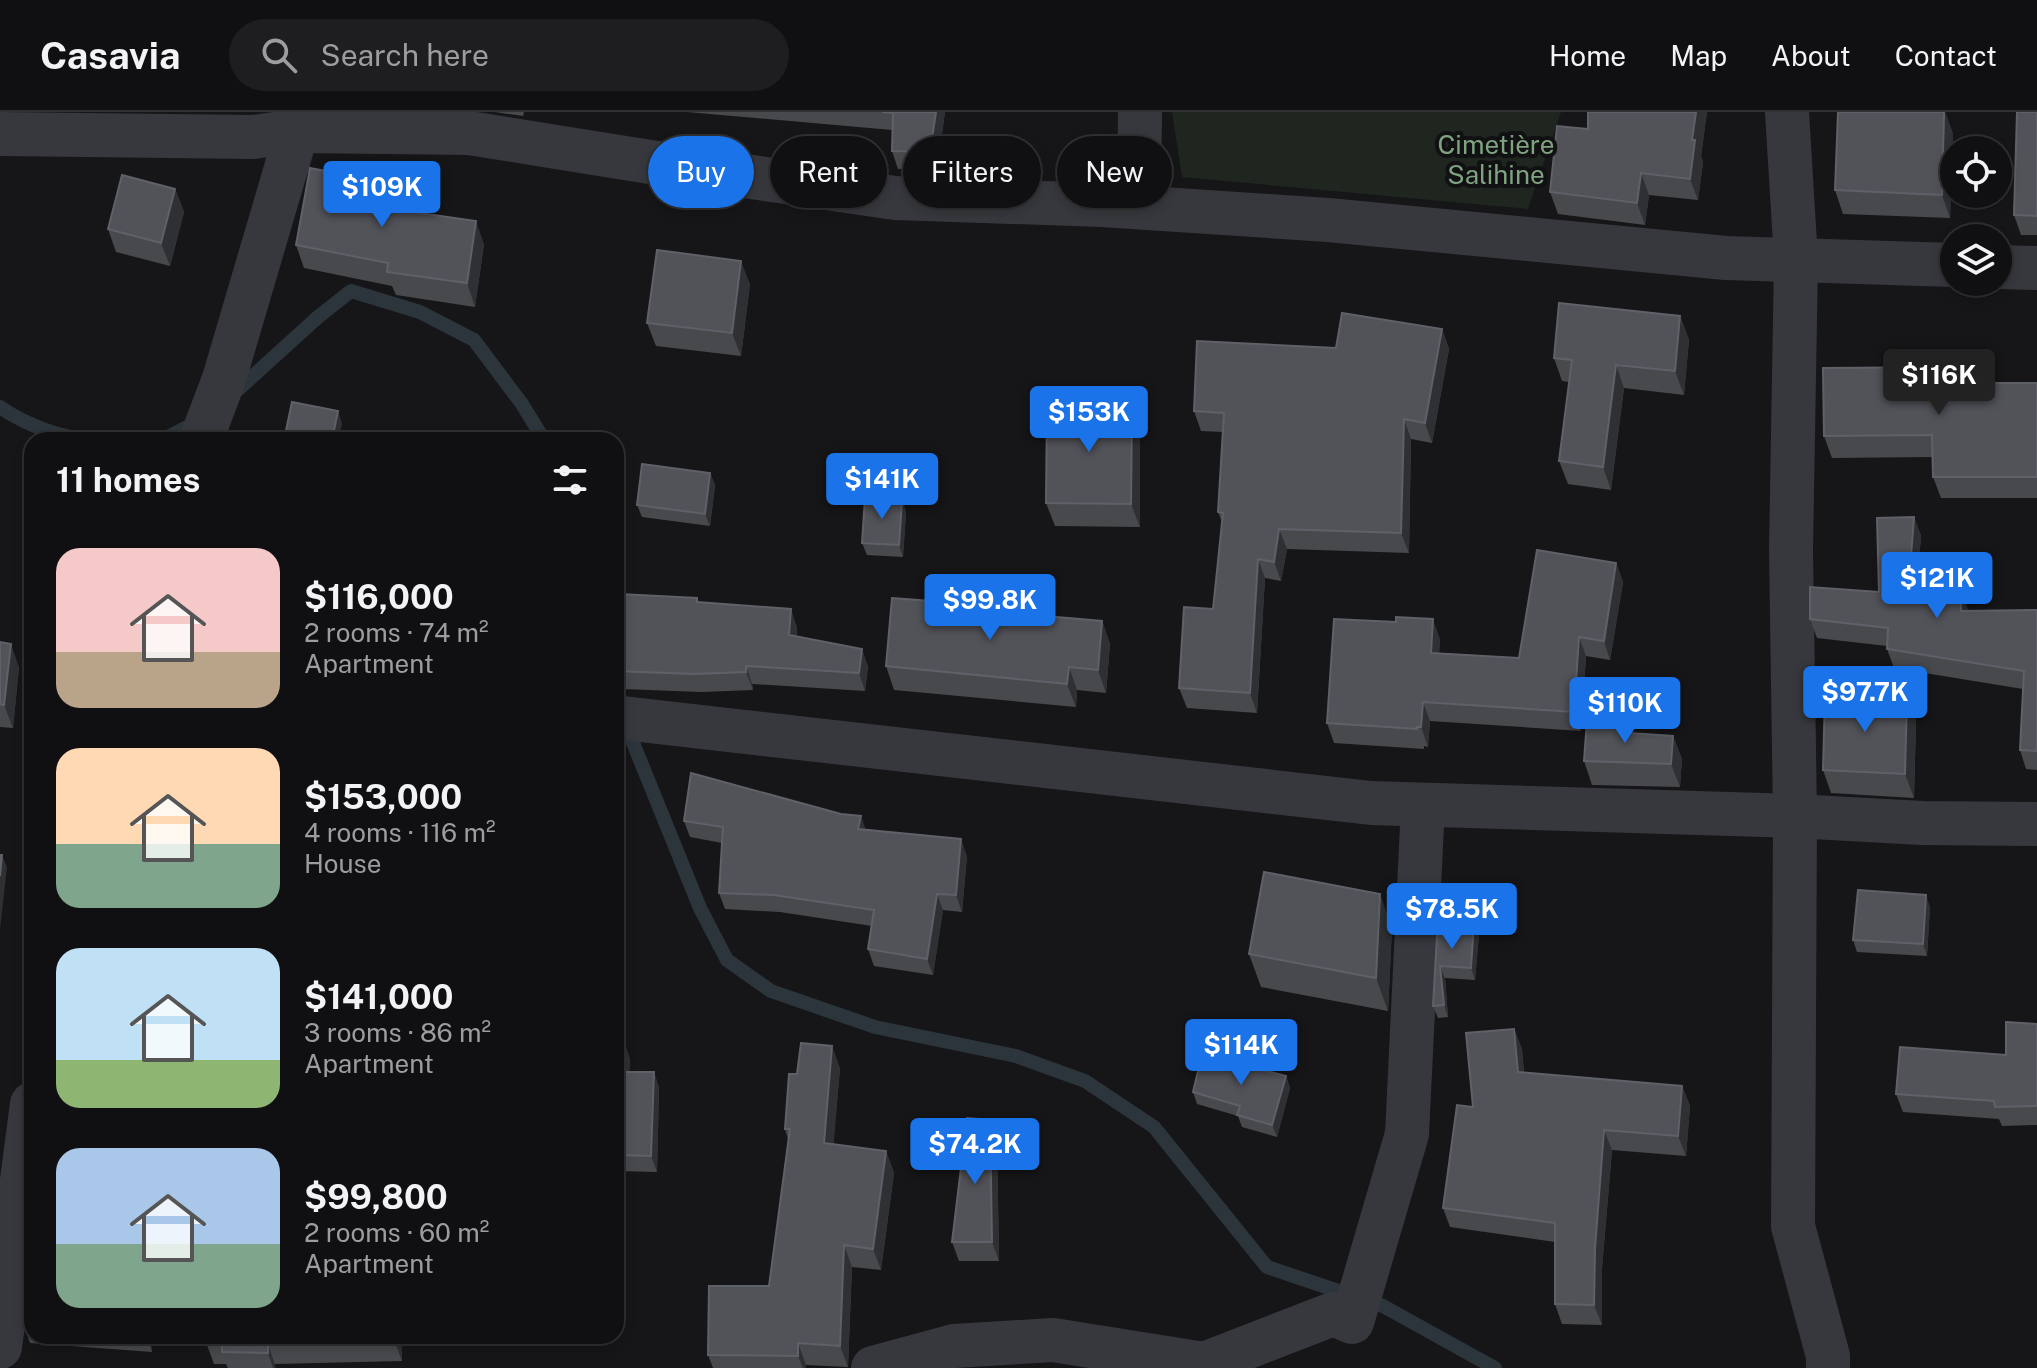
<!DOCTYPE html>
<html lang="en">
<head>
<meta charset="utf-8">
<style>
  :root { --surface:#101012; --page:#1e1e20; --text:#f1f3f6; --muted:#9c9d9f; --line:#303032; --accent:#1a73e8 }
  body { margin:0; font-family:"Public Sans",sans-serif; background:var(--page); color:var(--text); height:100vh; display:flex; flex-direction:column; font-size:30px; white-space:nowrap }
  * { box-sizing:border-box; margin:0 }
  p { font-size:26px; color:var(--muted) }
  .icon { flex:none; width:44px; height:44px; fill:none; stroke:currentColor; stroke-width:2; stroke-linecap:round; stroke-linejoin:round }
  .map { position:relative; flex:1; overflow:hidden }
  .details { position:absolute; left:24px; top:320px; width:600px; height:912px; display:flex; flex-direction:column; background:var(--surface); border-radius:24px; box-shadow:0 4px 12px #0003,0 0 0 2px var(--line) }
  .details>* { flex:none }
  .top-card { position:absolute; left:648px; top:24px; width:760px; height:72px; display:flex; gap:16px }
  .fabs { position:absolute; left:1940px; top:24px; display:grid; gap:16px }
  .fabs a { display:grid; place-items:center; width:72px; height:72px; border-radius:50%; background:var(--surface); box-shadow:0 4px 12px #0003,0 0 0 2px var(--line); font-size:40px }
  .price { position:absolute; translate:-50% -68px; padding:0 18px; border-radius:8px; background:var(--accent); color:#fff; font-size:26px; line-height:52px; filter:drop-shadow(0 2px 4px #0008) }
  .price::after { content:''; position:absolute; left:50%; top:48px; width:24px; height:18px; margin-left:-12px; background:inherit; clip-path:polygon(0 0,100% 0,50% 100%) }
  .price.current { background:#222; color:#fff }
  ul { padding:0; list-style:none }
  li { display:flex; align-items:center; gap:24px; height:200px; padding:0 32px }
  li span { display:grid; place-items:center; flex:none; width:224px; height:160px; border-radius:24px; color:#555 }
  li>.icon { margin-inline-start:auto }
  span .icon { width:96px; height:96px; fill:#fffc; stroke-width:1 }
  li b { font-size:34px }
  h2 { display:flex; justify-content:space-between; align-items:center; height:96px; padding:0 32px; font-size:34px }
  .chip { padding:0 28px; border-radius:36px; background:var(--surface); box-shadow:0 4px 12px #0003,0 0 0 2px var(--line); font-size:28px; line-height:72px }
  .chip.current { background:var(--accent); color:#fff }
  header { display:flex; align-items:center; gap:48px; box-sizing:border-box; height:112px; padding:0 40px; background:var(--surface); border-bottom:2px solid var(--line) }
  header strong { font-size:38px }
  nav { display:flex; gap:44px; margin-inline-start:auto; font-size:28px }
  .search { width:560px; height:72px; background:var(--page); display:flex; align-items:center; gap:20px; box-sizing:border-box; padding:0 28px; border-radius:44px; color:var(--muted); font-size:30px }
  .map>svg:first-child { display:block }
  .green { fill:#1e261f }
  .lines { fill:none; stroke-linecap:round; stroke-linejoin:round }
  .stream { stroke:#2c353c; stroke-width:14 }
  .minor { stroke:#37383d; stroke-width:44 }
  .wall { fill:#47494d }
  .shaded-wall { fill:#2f3033 }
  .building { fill:#525359; stroke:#5f6168; stroke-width:2 }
  .labels { text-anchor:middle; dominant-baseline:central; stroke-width:8; stroke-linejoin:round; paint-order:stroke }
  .park-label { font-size:26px; fill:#7fa381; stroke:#111113 }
</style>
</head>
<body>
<header>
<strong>Casavia</strong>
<div class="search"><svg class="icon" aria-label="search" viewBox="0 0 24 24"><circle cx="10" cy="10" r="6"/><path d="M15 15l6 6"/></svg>Search here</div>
<nav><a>Home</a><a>Map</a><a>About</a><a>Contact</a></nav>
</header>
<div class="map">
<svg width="2037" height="1256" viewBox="0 0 2037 1256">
  <rect width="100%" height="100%" fill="#161618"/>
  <!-- green -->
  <polygon class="green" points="1172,0 1561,0 1528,97 1182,65"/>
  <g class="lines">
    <!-- stream -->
    <g class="stream">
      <polyline points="232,283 318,205 351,179 420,200 474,228 522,292 544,328"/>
      <path d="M0 295C26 313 61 326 93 328"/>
      <polyline points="162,328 197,310"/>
      <polyline points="616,567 623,606 700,796 727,848 771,879 875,915 1016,944 1085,969 1154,1015 1267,1155 1383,1194 1495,1256"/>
    </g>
    <!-- minor -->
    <g class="minor">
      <polyline points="1787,0 1796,148 1791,438 1795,704 1793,1114 1828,1244 1828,1256"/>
      <polyline points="0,22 253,25 297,19 469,21 650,50 895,86 1102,93 1328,108 1726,146 1954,153"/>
      <polyline points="1139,95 1140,0"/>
      <polyline points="1998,155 2037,156"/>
      <polyline points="201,328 224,267 297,19 301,0"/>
      <polyline points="623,606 1371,691 1795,704 1922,711 2037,712"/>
      <polyline points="0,1235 32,992"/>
      <polyline points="873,1256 954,1234 1053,1228 1204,1252 1333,1202 1352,1210 1407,1022 1423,693"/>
    </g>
  </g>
  <!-- wall -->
  <g class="wall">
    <polygon points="495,0 524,0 523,4"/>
    <polygon points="687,0 945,0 937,57 898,57 892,39 892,18"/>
    <polygon points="1588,0 1707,0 1701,44 1703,50 1698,88 1649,83 1645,113 1558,102 1550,80 1588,17"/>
    <polygon points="1945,0 1953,22 1950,106 1843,102 1835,78"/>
    <polygon points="2037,0 2037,123 2021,123 2014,103"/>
    <polygon points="389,71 398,95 397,97 484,132 475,195 396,183 392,174 304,156 296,133"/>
    <polygon points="175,77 184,100 170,154 116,140 108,117"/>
    <polygon points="750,172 741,244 656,234 647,211"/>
    <polygon points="1680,204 1689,228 1684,283 1624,276 1611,378 1568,372 1559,349 1569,270 1562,269 1554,246"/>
    <polygon points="1442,217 1449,237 1432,331 1411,327 1409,441 1287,437 1281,469 1265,466 1257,601 1187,596 1179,576 1213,497 1222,410 1218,400 1223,320 1201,319 1194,299 1336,236"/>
    <polygon points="1967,271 2037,271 2037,386 1941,386 1933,365 1932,345 1832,346 1824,324"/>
    <polygon points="1140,317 1140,415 1055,414 1046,391"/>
    <polygon points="710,361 715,373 710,414 642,405 637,393"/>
    <polygon points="902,388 906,400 903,445 867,443 862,431"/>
    <polygon points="1914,405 1921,424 1917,471 1967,495 1968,499 2037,498 2037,658 2026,657 2020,638 2023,577 1894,556 1887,537 1887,534 1817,526 1810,507 1879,480"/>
    <polygon points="1616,451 1623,470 1610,548 1586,544 1581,619 1430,609 1428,635 1424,634 1424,637 1334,631 1327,611 1440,527 1439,541 1519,546"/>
    <polygon points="697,486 699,490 797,515 797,524 862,537 868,555 865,579 752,572 753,578 701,580 623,577 616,559"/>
    <polygon points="956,491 957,496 1102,509 1110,532 1106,581 1077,578 1076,595 894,578 886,554"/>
    <polygon points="0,530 19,555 13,616 0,615"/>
    <polygon points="1907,585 1916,609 1914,686 1831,681 1823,658"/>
    <polygon points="1634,621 1673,624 1682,647 1680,675 1592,673 1584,649"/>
    <polygon points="684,709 866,718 967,744 962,800 943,798 933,863 874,854 868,837 872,814 780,800 725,797 719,781 722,731 690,725"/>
    <polygon points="1930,795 1927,844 1857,840 1853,828"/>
    <polygon points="1438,807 1474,810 1479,822 1475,868 1445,866 1448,905 1438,906 1433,894"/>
    <polygon points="1392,815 1388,899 1261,875 1249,842"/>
    <polygon points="2037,912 2037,1013 2002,1014 1999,1007 1903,1000 1896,982 2006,943"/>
    <polygon points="1514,917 1522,937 1524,960 1682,974 1690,994 1686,1044 1612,1038 1602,1156 1602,1213 1562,1212 1555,1192 1555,1130 1450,1115 1443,1096 1473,995"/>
    <polygon points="616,930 630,947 629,960 654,960 659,976 657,1060 616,1059"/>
    <polygon points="840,956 833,1033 886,1039 894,1061 881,1158 852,1155 848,1255 806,1253 806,1256 713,1256 708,1243 769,1174 788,1027 785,1017 797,962"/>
    <polygon points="1286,964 1290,976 1277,1025 1242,1015 1238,1004 1197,992 1193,980"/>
    <polygon points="990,1008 997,1027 999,1149 959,1149 952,1130"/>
    <polygon points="32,1176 32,1224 150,1224 152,1240 30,1231 26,1219"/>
    <polygon points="207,1224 401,1224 402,1249 275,1252 275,1256 228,1256 226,1252 214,1252 207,1233"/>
  </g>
  <!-- shaded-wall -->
  <g class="shaded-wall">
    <polygon points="936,0 945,0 937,57 930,40"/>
    <polygon points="1696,0 1707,0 1701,44 1703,50 1698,88 1690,67 1692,28"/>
    <polygon points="1945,0 1953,22 1950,106 1942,83"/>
    <polygon points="1641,61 1649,83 1645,113 1637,91"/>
    <polygon points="389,71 398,95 393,119 385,96"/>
    <polygon points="175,77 184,100 170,154 161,131"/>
    <polygon points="476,109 484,132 475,195 467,171"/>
    <polygon points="741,149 750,172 741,244 732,221"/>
    <polygon points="1680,204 1689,228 1684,283 1675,259"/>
    <polygon points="1442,217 1449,237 1432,331 1425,311"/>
    <polygon points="1616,253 1624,276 1611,378 1603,355"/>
    <polygon points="1961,255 1969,277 1960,271"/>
    <polygon points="1132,294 1140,317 1140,415 1131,392"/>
    <polygon points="338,299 342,311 339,328 332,328"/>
    <polygon points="1404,307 1411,327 1409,441 1401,421"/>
    <polygon points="710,361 715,373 710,414 705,402"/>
    <polygon points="902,388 906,400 903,445 899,433"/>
    <polygon points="1914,405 1921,424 1916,489 1909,470"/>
    <polygon points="1279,417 1287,437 1281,469 1274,450"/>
    <polygon points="1258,447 1265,466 1257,601 1250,581"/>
    <polygon points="1616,451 1623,470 1610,548 1604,529"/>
    <polygon points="1961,476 1967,495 1968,518 1961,499"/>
    <polygon points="791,497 797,515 796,541 789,523"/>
    <polygon points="1433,507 1440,527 1438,560 1431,541"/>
    <polygon points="1102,509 1110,532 1106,581 1098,558"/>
    <polygon points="1579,525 1586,544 1581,619 1574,600"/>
    <polygon points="11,532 19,555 13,616 4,593"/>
    <polygon points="862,537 868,555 865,579 859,561"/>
    <polygon points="746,554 752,572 753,578 746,560"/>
    <polygon points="1069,555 1077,578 1076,595 1067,572"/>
    <polygon points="1907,585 1916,609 1914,686 1905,662"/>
    <polygon points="1423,590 1430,609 1428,635 1421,615"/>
    <polygon points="1673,624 1682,647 1680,675 1671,652"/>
    <polygon points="861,704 867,721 858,717"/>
    <polygon points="961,727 967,744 962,800 956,783"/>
    <polygon points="2,743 7,755 0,817 0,764"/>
    <polygon points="937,782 943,798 933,863 927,847"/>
    <polygon points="1380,782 1392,815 1388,899 1376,866"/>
    <polygon points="1926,783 1930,795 1927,844 1923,832"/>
    <polygon points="1474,810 1479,822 1475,868 1471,856"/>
    <polygon points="1440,854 1445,866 1448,905 1444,893"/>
    <polygon points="1514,917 1522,937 1525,979 1518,960"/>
    <polygon points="625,931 630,947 628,976 622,960"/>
    <polygon points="832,934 840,956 832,1053 824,1031"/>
    <polygon points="654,960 659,976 657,1060 651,1044"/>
    <polygon points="1286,964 1290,976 1277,1025 1272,1013"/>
    <polygon points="1682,974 1690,994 1686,1044 1678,1024"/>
    <polygon points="990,1008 997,1027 999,1149 992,1130"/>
    <polygon points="1604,1018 1612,1038 1602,1156 1602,1213 1594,1193 1595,1136"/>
    <polygon points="886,1039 894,1061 881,1158 873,1137"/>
    <polygon points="844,1133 852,1155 848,1255 840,1234"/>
    <polygon points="147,1224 150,1224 152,1240 148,1228"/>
    <polygon points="394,1224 401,1224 402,1249 395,1230"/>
    <polygon points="798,1231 806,1253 806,1256 803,1256 798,1244"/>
    <polygon points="268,1233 275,1252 275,1256 273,1256 268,1241"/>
  </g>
  <!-- building -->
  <g class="building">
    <polygon points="882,0 936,0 930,40 892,39 893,1"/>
    <polygon points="1588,0 1696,0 1692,28 1695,28 1690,67 1641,61 1637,91 1550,80 1557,14 1588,17"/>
    <polygon points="1838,0 1944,0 1942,83 1835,78"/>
    <polygon points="2017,0 2037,0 2037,104 2014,103"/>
    <polygon points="310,56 389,71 385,96 476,109 467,171 387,160 388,151 296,133"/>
    <polygon points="122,63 175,77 161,131 108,117"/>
    <polygon points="657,138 741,149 732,221 647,211"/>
    <polygon points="1559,191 1680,204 1675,259 1616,253 1603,355 1559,349 1572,248 1554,246"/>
    <polygon points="1342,201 1442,217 1425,311 1404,307 1401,421 1279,417 1274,450 1258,447 1250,581 1179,576 1184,495 1213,497 1223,401 1218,400 1224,301 1194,299 1197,229 1336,236"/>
    <polygon points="1961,255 1960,271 2037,271 2037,365 1933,365 1932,323 1824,324 1823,256"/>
    <polygon points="292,290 338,299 332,328 284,328"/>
    <polygon points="1047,292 1132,294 1131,392 1046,391"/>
    <polygon points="642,352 710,361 705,402 637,393"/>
    <polygon points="865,385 902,388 899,433 862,431"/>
    <polygon points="1914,405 1909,470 1961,476 1961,499 2037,498 2037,639 2020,638 2024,559 1887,537 1888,516 1810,507 1810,475 1879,480 1877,406"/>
    <polygon points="1537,438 1616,451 1604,529 1579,525 1574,600 1423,590 1421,615 1417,615 1417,617 1327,611 1334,507 1396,510 1396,505 1433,507 1431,541 1519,546"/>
    <polygon points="619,482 697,486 697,490 791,497 789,523 862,537 859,561 746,554 746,560 694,562 616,559"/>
    <polygon points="892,486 956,491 955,496 1102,509 1098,558 1069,555 1067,572 886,554"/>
    <polygon points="0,530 11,532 4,593 0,592"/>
    <polygon points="1825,583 1907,585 1905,662 1823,658"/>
    <polygon points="1587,608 1631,612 1630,621 1673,624 1671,652 1584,649"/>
    <polygon points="691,661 841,702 861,704 858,717 961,727 956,783 937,782 927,847 868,837 874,798 774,783 719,781 723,715 684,709"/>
    <polygon points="0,743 2,743 0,764"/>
    <polygon points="1264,760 1380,782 1376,866 1249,842"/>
    <polygon points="1858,778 1926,783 1923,832 1853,828"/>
    <polygon points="1438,807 1474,810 1471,856 1440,854 1444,893 1433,894"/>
    <polygon points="2006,910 2037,912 2037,994 1995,995 1994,989 1896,982 1900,935 2006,943"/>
    <polygon points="1514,917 1518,960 1682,974 1678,1024 1604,1018 1595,1136 1594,1193 1555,1192 1555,1111 1443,1096 1457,993 1473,995 1466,921"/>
    <polygon points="616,930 625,931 622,960 654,960 651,1044 616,1043"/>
    <polygon points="801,931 832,934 824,1031 886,1039 873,1137 844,1133 840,1234 798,1231 798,1244 708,1243 709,1174 769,1174 790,1017 785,1017 789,962 797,962"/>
    <polygon points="1202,942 1286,964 1272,1013 1237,1003 1240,994 1193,980"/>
    <polygon points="967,1006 990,1008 992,1130 952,1130"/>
    <polygon points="31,1176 32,1176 32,1220 26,1219"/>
    <polygon points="89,1224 147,1224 148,1228"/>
    <polygon points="207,1224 394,1224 395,1230 268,1233 268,1241 222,1240 222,1233 207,1233"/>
  </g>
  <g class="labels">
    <!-- park labels -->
    <g class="park-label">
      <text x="1496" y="32">Cimetière<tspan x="1496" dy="30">Salihine</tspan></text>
    </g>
  </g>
</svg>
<div class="fabs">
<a><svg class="icon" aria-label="locate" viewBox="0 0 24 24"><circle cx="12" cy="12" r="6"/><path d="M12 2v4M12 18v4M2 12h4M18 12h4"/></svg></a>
<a><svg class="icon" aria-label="layers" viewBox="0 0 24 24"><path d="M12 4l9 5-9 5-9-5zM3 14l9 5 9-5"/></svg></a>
</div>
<b class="price" style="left:382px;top:117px">$109K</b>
<b class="price current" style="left:1939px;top:305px">$116K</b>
<b class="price" style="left:1089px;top:342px">$153K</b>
<b class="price" style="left:882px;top:409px">$141K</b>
<b class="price" style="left:1937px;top:508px">$121K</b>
<b class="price" style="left:990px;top:530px">$99.8K</b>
<b class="price" style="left:1865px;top:622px">$97.7K</b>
<b class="price" style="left:1625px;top:633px">$110K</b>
<b class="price" style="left:1452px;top:839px">$78.5K</b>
<b class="price" style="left:1241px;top:975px">$114K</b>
<b class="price" style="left:975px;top:1074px">$74.2K</b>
<div class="top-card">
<a class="chip current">Buy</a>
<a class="chip">Rent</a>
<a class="chip">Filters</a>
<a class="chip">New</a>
</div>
<section class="details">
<h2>11 homes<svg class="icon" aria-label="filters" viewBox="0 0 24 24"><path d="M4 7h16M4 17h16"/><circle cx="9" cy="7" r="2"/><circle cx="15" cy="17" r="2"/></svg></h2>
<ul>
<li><span style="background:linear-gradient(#f6c9c9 65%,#b9a48a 0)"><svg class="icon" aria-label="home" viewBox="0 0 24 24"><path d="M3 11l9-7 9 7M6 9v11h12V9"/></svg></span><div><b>$116,000</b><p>2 rooms · 74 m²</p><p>Apartment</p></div></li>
<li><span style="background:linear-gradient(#ffd9b3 60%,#7fa58c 0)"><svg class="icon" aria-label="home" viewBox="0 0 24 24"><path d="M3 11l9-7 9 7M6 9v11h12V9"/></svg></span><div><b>$153,000</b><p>4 rooms · 116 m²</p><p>House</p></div></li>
<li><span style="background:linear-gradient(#bfe0f5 70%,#8fb573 0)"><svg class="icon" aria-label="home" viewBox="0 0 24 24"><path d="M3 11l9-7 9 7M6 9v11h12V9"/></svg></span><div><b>$141,000</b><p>3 rooms · 86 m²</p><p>Apartment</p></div></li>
<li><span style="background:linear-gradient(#a9c7e8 60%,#7fa58c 0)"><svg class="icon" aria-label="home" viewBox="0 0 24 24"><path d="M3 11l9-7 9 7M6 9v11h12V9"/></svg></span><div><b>$99,800</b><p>2 rooms · 60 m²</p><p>Apartment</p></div></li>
</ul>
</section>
</div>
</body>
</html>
